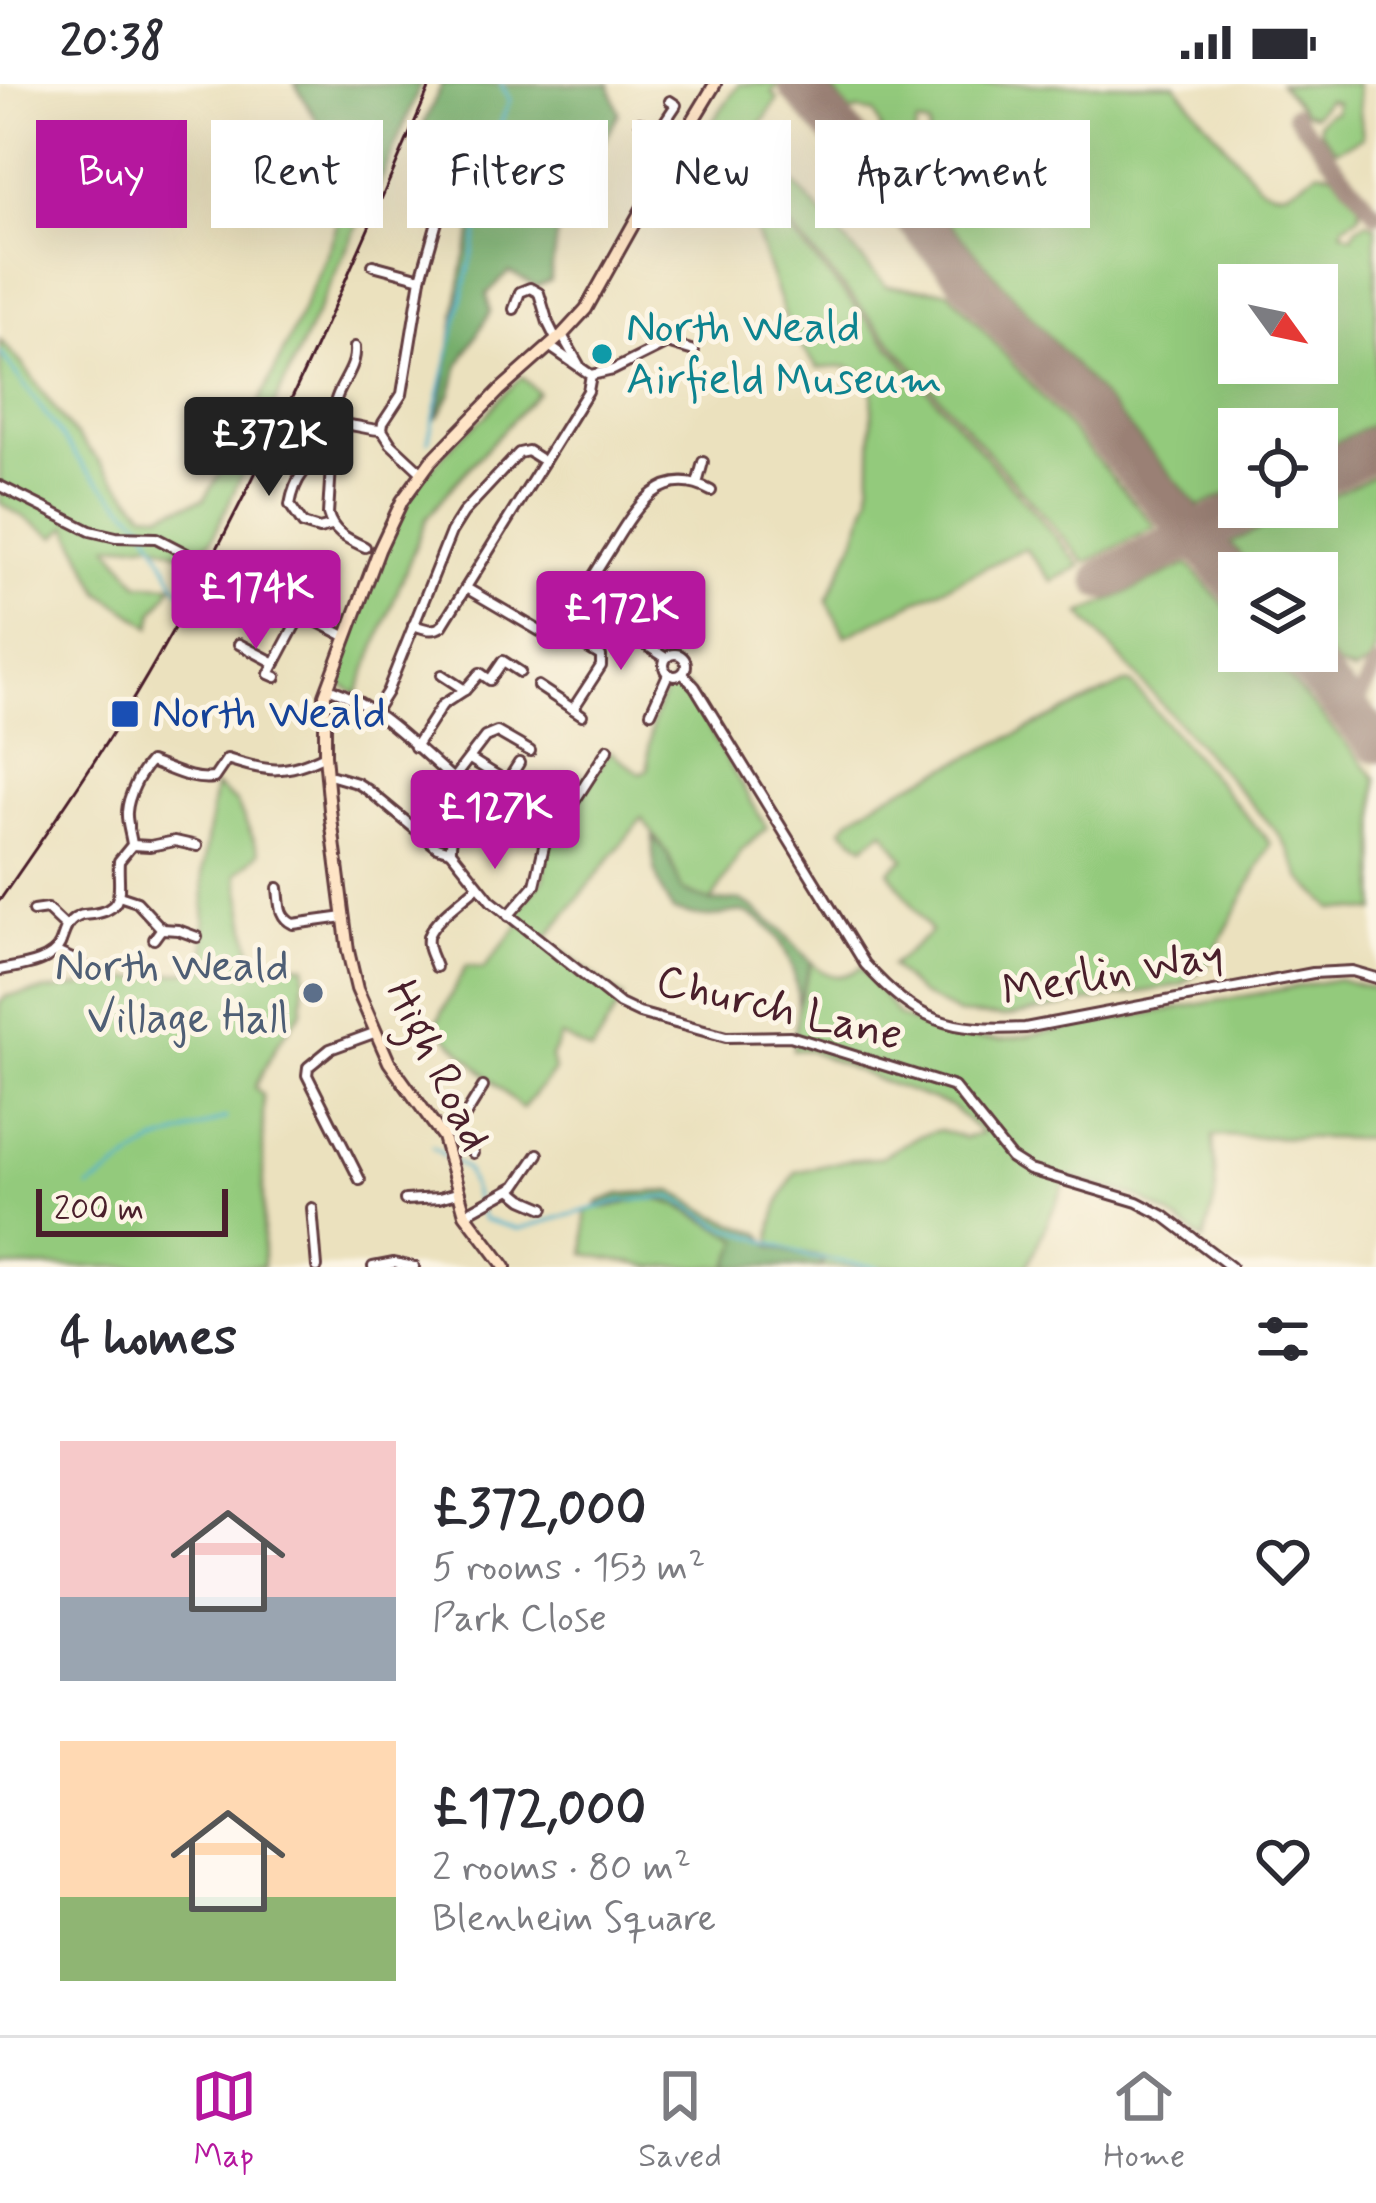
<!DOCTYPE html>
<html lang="en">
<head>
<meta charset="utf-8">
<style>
  :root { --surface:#fff; --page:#f2f2f3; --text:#2b2b33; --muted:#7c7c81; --line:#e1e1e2; --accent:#b5179e }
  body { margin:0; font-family:Mynerve,sans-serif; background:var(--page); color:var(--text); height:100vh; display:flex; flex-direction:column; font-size:45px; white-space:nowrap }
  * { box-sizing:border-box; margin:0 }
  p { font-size:39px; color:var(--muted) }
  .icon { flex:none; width:66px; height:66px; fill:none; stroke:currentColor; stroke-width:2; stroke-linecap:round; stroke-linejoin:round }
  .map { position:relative; height:1183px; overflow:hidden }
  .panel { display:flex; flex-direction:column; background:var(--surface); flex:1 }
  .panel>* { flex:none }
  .banner { position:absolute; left:36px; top:36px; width:1305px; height:108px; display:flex; gap:24px }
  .needle { width:78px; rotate:123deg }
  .tools { position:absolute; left:1218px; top:180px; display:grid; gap:24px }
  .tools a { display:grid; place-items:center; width:120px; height:120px; border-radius:0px; background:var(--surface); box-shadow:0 12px 48px #0002; font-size:60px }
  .scale { position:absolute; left:36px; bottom:30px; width:192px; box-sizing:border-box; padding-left:12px; border:6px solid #4a1f2b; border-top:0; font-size:33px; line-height:42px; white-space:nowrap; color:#4a1f2b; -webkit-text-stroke:9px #fcf5e5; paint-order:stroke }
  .price { position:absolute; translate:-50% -102px; padding:0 27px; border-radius:12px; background:var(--accent); color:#fff; font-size:39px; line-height:78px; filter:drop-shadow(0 3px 6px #0008) }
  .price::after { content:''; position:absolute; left:50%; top:72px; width:36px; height:27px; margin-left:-18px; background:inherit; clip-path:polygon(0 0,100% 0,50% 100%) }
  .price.on { background:#222; color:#fff }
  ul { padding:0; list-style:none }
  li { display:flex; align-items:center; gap:36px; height:300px; padding:0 60px }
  li span { display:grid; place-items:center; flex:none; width:336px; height:240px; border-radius:0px; color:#555 }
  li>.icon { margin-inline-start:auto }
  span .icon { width:144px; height:144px; fill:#fffc; stroke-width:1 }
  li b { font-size:51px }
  h2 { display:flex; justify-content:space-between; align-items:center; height:144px; padding:0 60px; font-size:51px }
  .tag { padding:0 42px; border-radius:0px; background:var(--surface); box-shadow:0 12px 48px #0002; font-size:42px; line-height:108px }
  .tag.on { background:var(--accent); color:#fff }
  .status { display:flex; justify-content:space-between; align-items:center; height:84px; padding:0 60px; background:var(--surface); direction:ltr }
  .status svg { height:33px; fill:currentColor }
  .dock { display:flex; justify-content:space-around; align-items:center; height:168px; border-top:3px solid var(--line); background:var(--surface); font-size:33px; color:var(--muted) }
  .dock a { display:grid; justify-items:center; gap:6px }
  .dock .on { color:var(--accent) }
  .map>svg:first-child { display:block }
  .green { fill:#93ca7c; stroke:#6e7454; stroke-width:3; fill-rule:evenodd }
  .forest { fill:#76ae6c; stroke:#60664c; stroke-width:3 }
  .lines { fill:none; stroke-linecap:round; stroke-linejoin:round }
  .stream { stroke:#4eb2cd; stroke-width:3 }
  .taxiway { stroke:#9a8074; stroke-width:16 }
  .runway { stroke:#9a8074; stroke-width:42 }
  .street-casing { stroke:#623c41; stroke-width:14 }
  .secondary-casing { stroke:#623c41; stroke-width:16 }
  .street { stroke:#fff; stroke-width:8 }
  .secondary { stroke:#fee4c6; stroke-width:10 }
  .rail { stroke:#4a1f2b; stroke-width:3 }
  .culture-dot { fill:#0f9aa8; stroke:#fcf5e5; stroke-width:4.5 }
  .transit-dot { fill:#1a4fb4; stroke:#fcf5e5; stroke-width:4.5 }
  .service-dot { fill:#5c6f8a; stroke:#fcf5e5; stroke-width:4.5 }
  .labels { text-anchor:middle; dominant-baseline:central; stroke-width:10; stroke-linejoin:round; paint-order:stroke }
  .culture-label { font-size:45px; fill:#0d838f; stroke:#fcf5e5; text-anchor:start }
  .transit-label { font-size:45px; fill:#164399; stroke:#fcf5e5; text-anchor:start }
  .service-label { font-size:45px; fill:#4e5e75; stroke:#fcf5e5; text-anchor:end }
  .street-label { font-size:45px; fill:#4a1f2b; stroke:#fcf5e5 }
</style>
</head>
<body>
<div class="status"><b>20:38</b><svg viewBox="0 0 49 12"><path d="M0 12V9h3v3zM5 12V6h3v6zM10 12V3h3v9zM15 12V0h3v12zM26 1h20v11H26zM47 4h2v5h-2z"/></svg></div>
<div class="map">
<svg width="1376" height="1183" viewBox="0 0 1376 1183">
  <rect width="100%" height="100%" fill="#fcf5e5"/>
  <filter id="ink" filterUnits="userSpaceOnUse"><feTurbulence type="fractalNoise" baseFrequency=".00833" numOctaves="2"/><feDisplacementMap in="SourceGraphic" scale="24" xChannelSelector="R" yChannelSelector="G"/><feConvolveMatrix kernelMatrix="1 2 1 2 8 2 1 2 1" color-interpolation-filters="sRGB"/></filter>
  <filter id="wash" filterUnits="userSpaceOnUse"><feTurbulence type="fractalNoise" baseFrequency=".004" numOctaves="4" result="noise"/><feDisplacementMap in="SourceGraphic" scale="48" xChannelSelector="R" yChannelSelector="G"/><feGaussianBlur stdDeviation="2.7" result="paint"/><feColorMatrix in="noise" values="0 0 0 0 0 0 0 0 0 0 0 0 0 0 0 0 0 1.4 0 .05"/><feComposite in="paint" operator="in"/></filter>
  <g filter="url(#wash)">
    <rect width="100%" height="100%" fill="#ebe1be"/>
    <!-- green -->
    <g class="green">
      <path d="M295 0 378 97 212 455 193 475 152 458 109 462 139 500 174 501 154 528 151 543 100 508 68 442 56 453 0 419V256L22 280 67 341 145 428 162 429 204 415C246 349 280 279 310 208 324 177 341 145 340 110 338 65 317 37 295 0Z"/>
      <polygon points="739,0 780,0 772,8 778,15 735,79 725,71 726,68 722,64 706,79 700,77 698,71 706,47"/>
      <path d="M828 0H1175L1258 100C1287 118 1295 100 1319 87L1333 89 1359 119 1360 131 1344 141 1342 148 1352 152 1357 143 1366 138 1376 141V339L1317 367V345H1239V405L1199 423 894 76 918 55 929 54V42L917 40 914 52 890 73 877 57 881 45 874 29 859 26 850 28ZM1239 201H1317V279H1239Z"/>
      <polygon points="1280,0 1357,0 1363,53 1336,66 1320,47 1319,38 1328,29 1335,28 1336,18 1327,16 1314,31 1304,28"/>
      <polygon points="767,76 778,81 886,202 949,207 1156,443 1085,479 752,99 759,78"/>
      <polygon points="750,101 1081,482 1052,497 1025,464 845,552 827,517 855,456 870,412 873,293 847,283 818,284 791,249 750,132"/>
      <polygon points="522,293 538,308 455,399 426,435 357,610 338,599 336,593 349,553 398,431 421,395 462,351 486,332 499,315"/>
      <polygon points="1376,390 1376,566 1368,581 1354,588 1337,582 1317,559 1317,489 1256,489 1230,459 1306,423 1317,423 1317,418"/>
      <polygon points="1188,480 1239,537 1239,567 1265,567 1376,694 1376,827 1333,825 1301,794 1289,766 1279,751 1081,530"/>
      <path d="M672 596 689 604 719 663 767 744 742 766 711 818 682 806 668 771 642 734 546 855 623 914 592 968 561 952 551 973 554 987 522 1025 435 942 466 882 483 885 521 839 515 830 544 794 548 762 610 667 641 690 648 685C649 644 652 631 672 596Z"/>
      <polygon points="1125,599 1131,599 1271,760 1207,882 1181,901 1004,933 959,930 920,910 891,882 931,848 889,787 904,775 884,747 864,762 842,745 850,735 880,715"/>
      <polygon points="215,702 236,718 260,768 237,790 253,876 305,881 302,927 277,961 255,1003 263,1012 263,1183 0,1183 0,918 7,912 206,885 203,786"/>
      <path d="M811 878C828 894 841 897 861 883L899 932 942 952 1003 956 1338 895 1376 905V1055L1213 1052 1216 1110 1204 1157 1169 1131 1138 1113 1068 1093 1027 1183H821L823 1176H833L772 1163C769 1138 782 1109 796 1088L847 1076 879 1074 918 1052 940 1046 965 1054 982 1049 951 1022 878 996 809 966H793L798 921Z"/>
      <polygon points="650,1112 671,1118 741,1156 728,1183 653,1183 585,1170 586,1127 628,1114"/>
    </g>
    <!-- forest -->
    <g class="forest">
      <polygon points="295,0 421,0 371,120 340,113 333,63"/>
      <polygon points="442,0 609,0 619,29 605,57 574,83 556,154 550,197 536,202 509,188 487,210 490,228 459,281 451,309 440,331 437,333 443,308 464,177 485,105 457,90 454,79 424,39"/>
      <path d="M653 753 668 771 682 806 711 818 739 816 752 823 780 845 811 878 798 921C797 885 781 837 740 828 731 826 721 833 712 833 700 834 685 829 673 827 658 806 651 778 653 753Z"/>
      <path d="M673 1107 716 1132 761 1150 772 1163 823 1176 821 1183H728L740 1156C715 1143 681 1117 653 1115 633 1113 615 1126 596 1123L599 1118 621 1110Z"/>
    </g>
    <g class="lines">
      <!-- stream -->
      <g class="stream">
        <polyline points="0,268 85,384 145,441 179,506"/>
        <polyline points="428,357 500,56 499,43 510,16 501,0"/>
        <polyline points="432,1063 445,1072"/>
        <polyline points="453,1077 466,1085 477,1118"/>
        <polyline points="89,1104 153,1060 226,1034"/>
        <polyline points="480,1127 483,1135 518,1145 621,1117 673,1113 720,1141 810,1173 879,1183"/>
      </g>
      <!-- taxiway -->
      <g class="taxiway">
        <polyline points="1294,30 1376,130"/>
        <polyline points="1351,630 1376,582"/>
      </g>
      <!-- runway -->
      <g class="runway">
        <polyline points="800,2 1239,502"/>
        <polyline points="1317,392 1376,364"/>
        <polyline points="1105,495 1252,423"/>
        <polyline points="1296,567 1376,658"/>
      </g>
    </g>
  </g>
  <g filter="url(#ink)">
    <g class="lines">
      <defs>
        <g id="street">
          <polyline points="640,38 675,66"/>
          <polyline points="656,51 676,21 670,17"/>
          <polyline points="422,104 444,113"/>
          <polyline points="373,181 421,194"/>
          <polyline points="514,225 520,208 530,204 539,209 548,239 556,255"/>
          <polyline points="562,251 579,281"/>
          <polyline points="549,262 591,291 613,286 667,259 694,267"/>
          <path d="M339 341C322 312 358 293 355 263"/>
          <polyline points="382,346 383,339 402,310 421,194 444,113 454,89"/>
          <polyline points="382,346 391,360 421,388"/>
          <path d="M331 377C306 374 294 398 290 421L303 440 319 445 331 442"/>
          <polyline points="697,400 703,378"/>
          <polyline points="0,402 90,447 116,453 156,454 345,552"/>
          <path d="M365 463C348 455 333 449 328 430L333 350 339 341C353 339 367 346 382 346"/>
          <polyline points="466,504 550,553 570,553 601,572 601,582 573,625"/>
          <polyline points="577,517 666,574"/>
          <path d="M571 528C584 507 597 486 611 464 634 427 660 379 711 407"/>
          <path d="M413 541C424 544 432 549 442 542L588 307 591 291"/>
          <polyline points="239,560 275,579"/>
          <circle cx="675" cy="581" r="11"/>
          <path d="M683 590 695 603 865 880C917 938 949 948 1025 944L1313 889 1352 887 1376 894"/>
          <polyline points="442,591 465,606"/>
          <polyline points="276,593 269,590 301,530"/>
          <polyline points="538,602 582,631"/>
          <path d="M328 604C378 621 414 661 453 695 473 725 449 738 451 767"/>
          <polyline points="375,627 387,608 451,448 463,429 519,369 528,367 539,374"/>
          <polyline points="651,628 668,590"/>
          <polyline points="415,663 442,621 465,606 480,589 490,596 503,577 520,588"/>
          <polyline points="470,675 507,698 519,679"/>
          <polyline points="333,692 357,699 368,706 437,763 451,767 491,817 620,920 639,929 726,953 790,952 954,1003 1011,1074 1030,1086 1137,1118 1164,1132 1231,1183"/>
          <polyline points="453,695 485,653 497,648 530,667"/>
          <polyline points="132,761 150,762 175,757 197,762"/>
          <path d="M278 804C280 819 278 833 293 840L344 833"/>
          <polyline points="119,812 137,818 162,845 178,846 197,853"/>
          <polyline points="33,827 47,825 66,843"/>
          <polyline points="508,832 535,801 547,749 572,721 608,665"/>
          <polyline points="154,855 162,844"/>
          <polyline points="56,868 81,879"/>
          <path d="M436 883C433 874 426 864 428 853 432 837 465 814 478 802"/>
          <path d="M0 886C19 882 52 879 60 860 64 851 65 841 74 835 82 830 84 831 93 830 128 825 117 803 119 777L132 761C131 750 126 738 127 728 128 712 139 690 150 678 172 685 190 697 214 694L227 675C268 688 285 691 325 671"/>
          <polyline points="455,1045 473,1069"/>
          <polyline points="443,1053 462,1037 483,1003"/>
          <polyline points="360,1096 307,991 308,983 330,965 374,949"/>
          <polyline points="512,1106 523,1115 544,1124"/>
          <polyline points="405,1116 439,1114 457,1109"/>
          <polyline points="312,1124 317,1183"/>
          <polyline points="465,1130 516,1102 538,1070"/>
          <polyline points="373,1183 394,1179 414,1183"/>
        </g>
        <polyline id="secondary" points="505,1183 465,1130 443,1053 389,978 357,905 348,867 330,726 325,671 325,611 379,466 402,417 431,377 500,306 562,251 586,225 675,66 715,0"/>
      </defs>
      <!-- street casing -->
      <use href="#street" class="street-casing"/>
      <!-- secondary casing -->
      <use href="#secondary" class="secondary-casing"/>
      <!-- street -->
      <use href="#street" class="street"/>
      <!-- secondary -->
      <use href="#secondary" class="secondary"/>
      <!-- rail -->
      <path class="rail" d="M0 816C57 734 115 650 164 562 267 381 349 191 431 0"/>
    </g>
  </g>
  <!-- markers -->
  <circle class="culture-dot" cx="602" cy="270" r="12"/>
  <rect class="transit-dot" x="110" y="615" width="30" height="30" rx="6"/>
  <circle class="service-dot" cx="313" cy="909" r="12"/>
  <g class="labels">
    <!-- culture labels -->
    <g class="culture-label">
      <text x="626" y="244">North Weald<tspan x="626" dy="52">Airfield Museum</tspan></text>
    </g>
    <!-- transit labels -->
    <g class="transit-label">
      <text x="152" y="630">North Weald</text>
    </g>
    <!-- service labels -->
    <g class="service-label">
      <text x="289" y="883">North Weald<tspan x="289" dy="52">Village Hall</tspan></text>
    </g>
    <!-- street labels -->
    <g class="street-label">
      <text transform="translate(1113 890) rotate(-10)">Merlin Way</text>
      <text transform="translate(779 925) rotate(13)">Church Lane</text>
      <text transform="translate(437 982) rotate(64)">High Road</text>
    </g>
  </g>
</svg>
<div class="tools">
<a><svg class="needle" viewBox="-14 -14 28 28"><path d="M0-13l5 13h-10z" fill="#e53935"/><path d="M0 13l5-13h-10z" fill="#7c7c81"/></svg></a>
<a><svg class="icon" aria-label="locate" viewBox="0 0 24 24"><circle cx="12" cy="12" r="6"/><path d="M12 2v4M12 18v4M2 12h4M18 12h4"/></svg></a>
<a><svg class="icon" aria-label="layers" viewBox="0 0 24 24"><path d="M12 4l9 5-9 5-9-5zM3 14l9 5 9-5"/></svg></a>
</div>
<div class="scale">200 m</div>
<b class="price on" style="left:269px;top:415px">£372K</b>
<b class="price" style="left:256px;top:568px">£174K</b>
<b class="price" style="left:621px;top:589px">£172K</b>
<b class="price" style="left:495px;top:788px">£127K</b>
<div class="banner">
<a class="tag on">Buy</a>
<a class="tag">Rent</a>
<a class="tag">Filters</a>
<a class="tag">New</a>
<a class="tag">Apartment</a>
</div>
</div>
<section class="panel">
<h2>4 homes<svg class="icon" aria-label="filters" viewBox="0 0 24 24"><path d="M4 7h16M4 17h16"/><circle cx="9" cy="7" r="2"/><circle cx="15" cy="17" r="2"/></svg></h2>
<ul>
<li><span style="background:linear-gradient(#f6c9c9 65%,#9aa5b1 0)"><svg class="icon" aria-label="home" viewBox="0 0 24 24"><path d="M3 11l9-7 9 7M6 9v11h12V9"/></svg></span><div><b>£372,000</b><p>5 rooms · 153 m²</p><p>Park Close</p></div><svg class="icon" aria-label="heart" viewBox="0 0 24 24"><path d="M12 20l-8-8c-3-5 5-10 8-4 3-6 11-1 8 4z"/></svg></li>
<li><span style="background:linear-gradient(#ffd9b3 65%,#8fb573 0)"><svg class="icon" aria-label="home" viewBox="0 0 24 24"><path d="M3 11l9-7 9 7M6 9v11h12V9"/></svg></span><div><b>£172,000</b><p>2 rooms · 80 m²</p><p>Blenheim Square</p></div><svg class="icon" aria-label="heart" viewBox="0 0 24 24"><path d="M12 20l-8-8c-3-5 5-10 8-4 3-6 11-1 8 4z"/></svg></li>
</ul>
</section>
<nav class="dock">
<a class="on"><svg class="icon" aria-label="map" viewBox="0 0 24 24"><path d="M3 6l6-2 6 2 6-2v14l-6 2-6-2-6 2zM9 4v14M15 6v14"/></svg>Map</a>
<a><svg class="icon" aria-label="saved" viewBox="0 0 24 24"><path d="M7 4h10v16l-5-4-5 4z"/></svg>Saved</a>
<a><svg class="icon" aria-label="home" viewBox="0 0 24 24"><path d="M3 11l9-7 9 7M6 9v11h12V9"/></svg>Home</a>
</nav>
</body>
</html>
